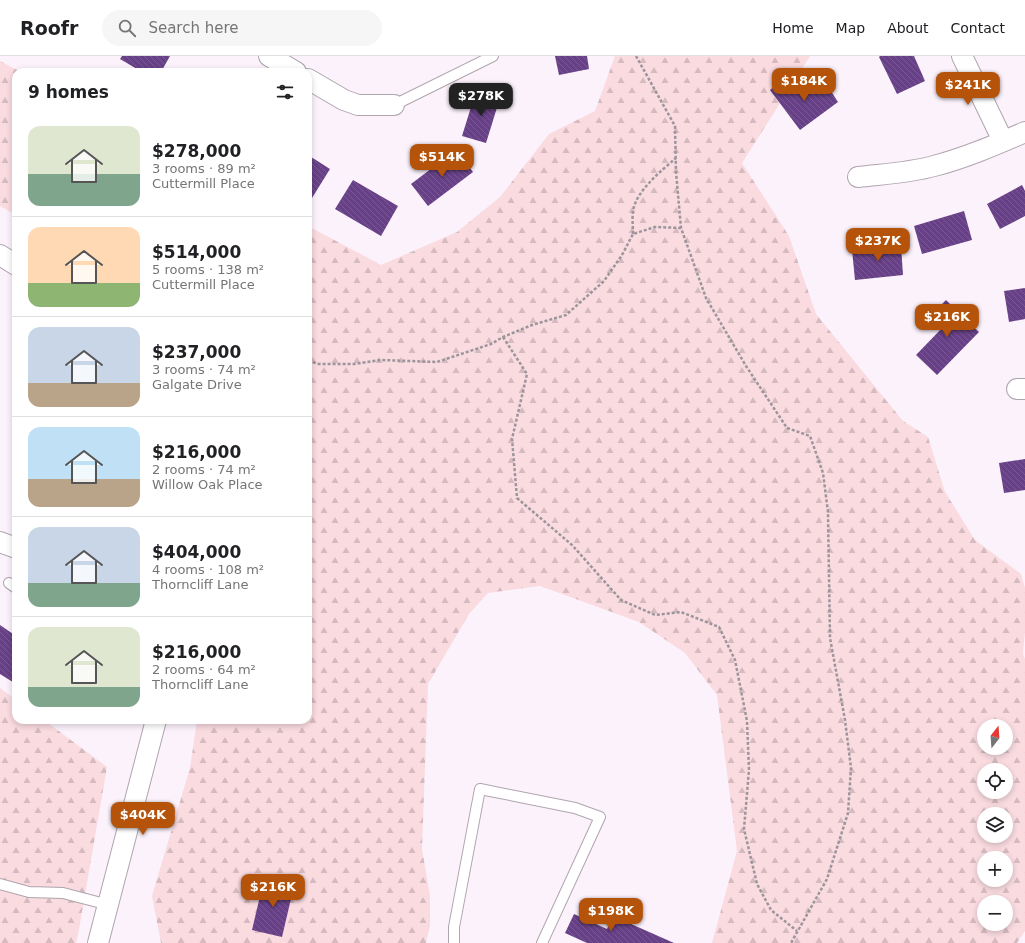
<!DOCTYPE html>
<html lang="en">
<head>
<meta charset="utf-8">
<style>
  :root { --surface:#fff; --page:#f6f6f6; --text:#202124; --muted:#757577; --line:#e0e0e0; --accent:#b45309 }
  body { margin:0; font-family:"DejaVu Sans",sans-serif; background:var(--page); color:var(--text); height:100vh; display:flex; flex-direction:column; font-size:15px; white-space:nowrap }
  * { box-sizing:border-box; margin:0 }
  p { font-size:13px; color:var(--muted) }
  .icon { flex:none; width:22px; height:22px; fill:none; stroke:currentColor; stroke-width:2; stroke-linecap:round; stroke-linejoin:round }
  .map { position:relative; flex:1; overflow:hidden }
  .panel { position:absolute; left:12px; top:12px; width:300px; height:656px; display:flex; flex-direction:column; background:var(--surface); border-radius:12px; box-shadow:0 2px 6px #0003 }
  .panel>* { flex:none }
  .needle { width:26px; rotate:17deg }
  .fabs { position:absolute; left:977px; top:663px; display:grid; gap:8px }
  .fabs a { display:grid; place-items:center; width:36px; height:36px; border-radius:50%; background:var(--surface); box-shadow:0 2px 6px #0003; font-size:20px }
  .price { position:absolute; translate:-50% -34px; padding:0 9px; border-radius:8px; background:var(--accent); color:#fff; font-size:13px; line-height:26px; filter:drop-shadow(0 1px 2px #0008) }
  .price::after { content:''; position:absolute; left:50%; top:24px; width:12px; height:9px; margin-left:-6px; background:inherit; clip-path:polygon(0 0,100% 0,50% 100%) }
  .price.on { background:#222; color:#fff }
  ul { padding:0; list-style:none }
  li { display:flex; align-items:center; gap:12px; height:100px; padding:0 16px }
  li+li { border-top:1px solid var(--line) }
  li span { display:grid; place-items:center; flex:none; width:112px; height:80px; border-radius:12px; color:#555 }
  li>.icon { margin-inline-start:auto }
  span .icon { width:48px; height:48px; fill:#fffc; stroke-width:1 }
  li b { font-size:17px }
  h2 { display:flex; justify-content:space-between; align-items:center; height:48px; padding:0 16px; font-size:17px }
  header { display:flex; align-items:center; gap:24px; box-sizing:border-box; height:56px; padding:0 20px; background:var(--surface); border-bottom:1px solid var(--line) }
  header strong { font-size:19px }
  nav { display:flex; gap:22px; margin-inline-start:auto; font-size:14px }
  .search { width:280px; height:36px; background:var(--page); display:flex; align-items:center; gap:10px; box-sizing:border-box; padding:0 14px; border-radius:22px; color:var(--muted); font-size:15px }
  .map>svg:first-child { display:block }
  .forest { fill:url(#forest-firs); fill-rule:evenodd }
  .building { fill:url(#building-back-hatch) }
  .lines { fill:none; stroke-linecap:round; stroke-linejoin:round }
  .service-casing { stroke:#afa5ae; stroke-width:12 }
  .minor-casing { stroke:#afa5ae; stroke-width:22 }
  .path { stroke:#9c959c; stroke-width:2.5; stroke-dasharray:3 2; stroke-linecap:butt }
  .service { stroke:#fff; stroke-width:10 }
  .minor { stroke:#fff; stroke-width:20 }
</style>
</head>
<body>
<header>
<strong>Roofr</strong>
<div class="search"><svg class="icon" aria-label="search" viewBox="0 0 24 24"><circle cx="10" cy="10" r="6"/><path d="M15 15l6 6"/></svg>Search here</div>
<nav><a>Home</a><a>Map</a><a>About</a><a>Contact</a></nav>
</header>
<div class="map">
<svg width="1025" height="887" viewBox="0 0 1025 887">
  <defs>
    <pattern id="forest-firs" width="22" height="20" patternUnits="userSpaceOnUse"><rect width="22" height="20" fill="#f9dbe0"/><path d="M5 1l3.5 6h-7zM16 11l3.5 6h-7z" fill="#d5bbc0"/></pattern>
    <pattern id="building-back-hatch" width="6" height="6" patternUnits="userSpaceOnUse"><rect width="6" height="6" fill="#674087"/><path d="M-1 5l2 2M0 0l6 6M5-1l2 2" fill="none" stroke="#785891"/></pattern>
  </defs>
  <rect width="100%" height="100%" fill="#fcf2fc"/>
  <!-- forest -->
  <g class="forest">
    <path d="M615 0H810L742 107 789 180 816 258 903 365 928 381 945 436 975 484 1021 518 1025 532V575L1023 598 1025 603V875L1017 887H712L737 795 717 639 685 597 639 566 540 530 488 537 469 558 428 628 422 793 430 840V870L426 887H161L152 840 190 712 197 664H308V170L381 209 457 176 500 141 549 78 595 55ZM984 670H1006V692H984ZM984 714H1006V736H984ZM984 758H1006V780H984ZM984 802H1006V824H984ZM984 846H1006V868H984Z"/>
    <polygon points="0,5 21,16 16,16 16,159 0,150"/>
    <polygon points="0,632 16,644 16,664 44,664 107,711 78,879 76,887 0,887"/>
  </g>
  <!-- building -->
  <g class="building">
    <polygon points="122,0 170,0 161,16 142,16 120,3"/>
    <polygon points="555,0 587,0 589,13 559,19"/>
    <polygon points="880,0 914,0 925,25 897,38 879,1"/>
    <polygon points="787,21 799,37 813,26 820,35 827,29 838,46 800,74 770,34"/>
    <polygon points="476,35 500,42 486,87 462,80"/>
    <polygon points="456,94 473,116 428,150 411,128"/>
    <polygon points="308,99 330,113 312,142 308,139"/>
    <polygon points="353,124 398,150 381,180 335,153"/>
    <polygon points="1022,129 1025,135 1025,160 1000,173 987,148"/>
    <polygon points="964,155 972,184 922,198 914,170"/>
    <polygon points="901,189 903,219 855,224 852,194"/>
    <polygon points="1025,232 1025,263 1009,266 1004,235"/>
    <polygon points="946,244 979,276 937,319 916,299 943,271 931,259"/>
    <polygon points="1025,403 1025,434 1004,437 999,407"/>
    <polygon points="0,569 16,580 16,628 0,618"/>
    <polygon points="264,823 294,830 282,881 252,874"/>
    <polygon points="574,858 607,873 613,860 674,887 587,887 565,877"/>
  </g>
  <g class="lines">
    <defs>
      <g id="service">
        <polyline points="394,49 493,0"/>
        <polyline points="9,527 16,532"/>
        <polyline points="0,828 29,836 63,837 109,849"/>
        <polyline points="454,887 454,871 480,733 575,752 600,761 542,887"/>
      </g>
      <g id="minor">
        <polyline points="269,0 296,16"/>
        <polyline points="962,0 1003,85"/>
        <polyline points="308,23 344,44 358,49 394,49"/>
        <path d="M858 121C883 118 909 117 934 110 965 102 995 89 1025 76"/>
        <polyline points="0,199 16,209"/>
        <polyline points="1017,333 1025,333"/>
        <polyline points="0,486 16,492"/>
        <polyline points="98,887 156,664"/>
      </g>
    </defs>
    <!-- service casing -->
    <use href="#service" class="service-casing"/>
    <!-- minor casing -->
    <use href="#minor" class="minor-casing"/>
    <!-- path -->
    <g class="path">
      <polyline points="636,0 675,70 676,116 681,172 706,242 746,310 787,372 810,380 823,417 828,456 830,582 845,664 851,712 848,757 827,823 791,887"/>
      <path d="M633 178C633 170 632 162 633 155 636 135 661 115 676 102"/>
      <polyline points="503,281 527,318 512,383 517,442 572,489 621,544 655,559 681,556 719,571 735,604 747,665 749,714 744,773 757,828 771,854 797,875"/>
      <polyline points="308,305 319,308 354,308 381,304 437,306 491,288 503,281 532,269 566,259 604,225 622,199 633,178 655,171 681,172"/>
    </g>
    <!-- service -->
    <use href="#service" class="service"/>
    <!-- minor -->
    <use href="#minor" class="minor"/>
  </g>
</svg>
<div class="fabs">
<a><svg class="needle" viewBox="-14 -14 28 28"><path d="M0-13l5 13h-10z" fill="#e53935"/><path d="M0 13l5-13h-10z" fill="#757577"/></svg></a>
<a><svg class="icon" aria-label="locate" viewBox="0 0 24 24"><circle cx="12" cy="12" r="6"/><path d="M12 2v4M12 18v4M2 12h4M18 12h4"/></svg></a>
<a><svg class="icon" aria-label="layers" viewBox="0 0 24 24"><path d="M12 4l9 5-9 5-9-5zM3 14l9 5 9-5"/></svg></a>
<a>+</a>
<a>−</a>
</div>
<b class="price" style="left:804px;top:46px">$184K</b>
<b class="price" style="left:968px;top:50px">$241K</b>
<b class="price on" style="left:481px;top:61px">$278K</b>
<b class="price" style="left:442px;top:122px">$514K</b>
<b class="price" style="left:878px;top:206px">$237K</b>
<b class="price" style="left:947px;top:282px">$216K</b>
<b class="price" style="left:143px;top:780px">$404K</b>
<b class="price" style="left:273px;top:852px">$216K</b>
<b class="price" style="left:611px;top:876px">$198K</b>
<section class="panel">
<h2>9 homes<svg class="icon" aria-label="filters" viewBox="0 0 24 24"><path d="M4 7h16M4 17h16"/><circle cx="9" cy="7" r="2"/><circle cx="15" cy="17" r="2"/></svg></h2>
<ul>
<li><span style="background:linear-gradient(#dfe7d0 60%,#7fa58c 0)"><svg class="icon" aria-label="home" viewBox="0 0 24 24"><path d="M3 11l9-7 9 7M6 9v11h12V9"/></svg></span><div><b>$278,000</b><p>3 rooms · 89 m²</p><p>Cuttermill Place</p></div></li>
<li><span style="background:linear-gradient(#ffd9b3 70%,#8fb573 0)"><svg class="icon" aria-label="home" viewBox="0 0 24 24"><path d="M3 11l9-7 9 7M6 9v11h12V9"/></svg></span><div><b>$514,000</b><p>5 rooms · 138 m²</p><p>Cuttermill Place</p></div></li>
<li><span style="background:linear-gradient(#c9d6e8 70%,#b9a48a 0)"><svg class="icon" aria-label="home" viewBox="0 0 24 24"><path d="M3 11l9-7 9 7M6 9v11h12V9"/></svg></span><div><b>$237,000</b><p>3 rooms · 74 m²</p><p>Galgate Drive</p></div></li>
<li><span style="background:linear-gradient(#bfe0f5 65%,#b9a48a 0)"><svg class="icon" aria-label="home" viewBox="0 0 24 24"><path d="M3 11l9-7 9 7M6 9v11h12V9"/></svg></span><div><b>$216,000</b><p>2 rooms · 74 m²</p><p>Willow Oak Place</p></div></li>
<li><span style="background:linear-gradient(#c9d6e8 70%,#7fa58c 0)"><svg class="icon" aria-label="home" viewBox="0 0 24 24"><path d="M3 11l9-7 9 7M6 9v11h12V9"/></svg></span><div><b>$404,000</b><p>4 rooms · 108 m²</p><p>Thorncliff Lane</p></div></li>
<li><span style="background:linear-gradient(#dfe7d0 75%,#7fa58c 0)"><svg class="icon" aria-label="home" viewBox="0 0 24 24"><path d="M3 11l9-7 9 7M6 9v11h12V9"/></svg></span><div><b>$216,000</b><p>2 rooms · 64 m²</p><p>Thorncliff Lane</p></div></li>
</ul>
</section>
</div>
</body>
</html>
